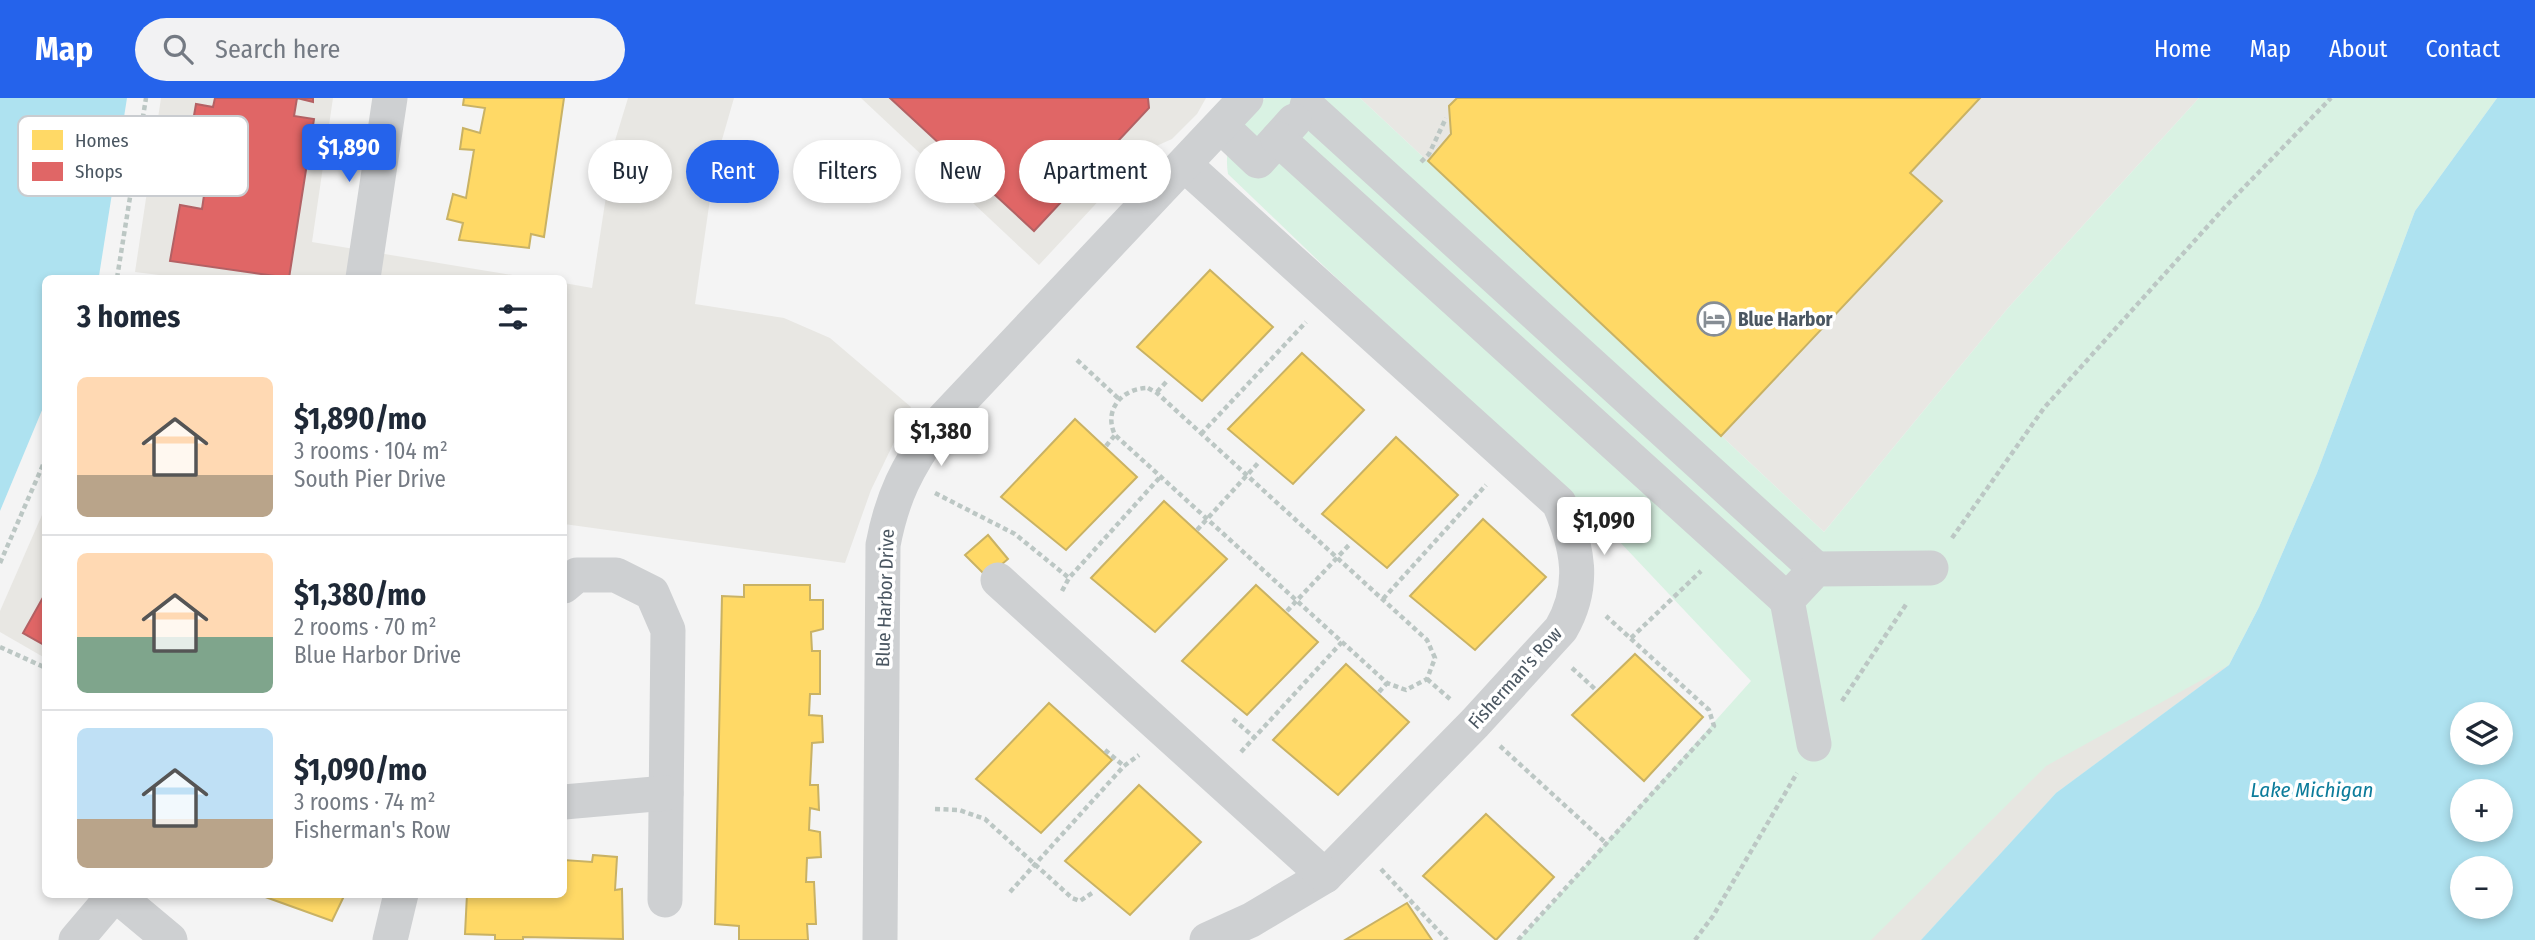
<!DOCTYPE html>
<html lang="en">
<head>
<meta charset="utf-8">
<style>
  :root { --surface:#fff; --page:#f2f2f3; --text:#1f2937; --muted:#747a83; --line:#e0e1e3; --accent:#2563eb }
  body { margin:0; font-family:"Fira Sans Condensed",sans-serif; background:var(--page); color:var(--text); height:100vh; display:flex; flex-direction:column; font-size:26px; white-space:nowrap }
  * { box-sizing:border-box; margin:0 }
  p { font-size:23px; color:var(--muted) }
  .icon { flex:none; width:38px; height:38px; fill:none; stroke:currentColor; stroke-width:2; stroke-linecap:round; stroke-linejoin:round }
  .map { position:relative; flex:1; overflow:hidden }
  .drawer { position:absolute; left:42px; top:177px; width:525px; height:623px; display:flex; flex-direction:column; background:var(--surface); border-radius:10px; box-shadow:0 4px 10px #0003 }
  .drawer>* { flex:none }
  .guide { position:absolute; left:588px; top:42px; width:665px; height:63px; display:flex; gap:14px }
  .tools { position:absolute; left:2450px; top:604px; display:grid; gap:14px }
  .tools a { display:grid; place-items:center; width:63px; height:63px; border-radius:50%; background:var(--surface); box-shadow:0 4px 10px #0003; font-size:35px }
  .price { position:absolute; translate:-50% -60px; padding:0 16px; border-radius:7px; background:#fff; color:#222; font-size:23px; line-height:46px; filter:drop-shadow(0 2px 4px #0008) }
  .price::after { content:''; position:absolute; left:50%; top:42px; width:21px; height:16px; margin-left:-10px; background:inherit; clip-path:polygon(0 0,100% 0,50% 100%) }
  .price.active { background:var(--accent); color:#fff }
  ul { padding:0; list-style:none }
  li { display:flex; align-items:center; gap:21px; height:175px; padding:0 35px }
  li+li { border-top:2px solid var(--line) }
  li span { display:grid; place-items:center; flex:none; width:196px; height:140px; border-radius:10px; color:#555 }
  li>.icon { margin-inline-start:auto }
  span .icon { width:84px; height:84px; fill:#fffc; stroke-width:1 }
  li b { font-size:30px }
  h2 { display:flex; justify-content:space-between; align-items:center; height:84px; padding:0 35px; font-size:30px }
  .chip { padding:0 24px; border-radius:32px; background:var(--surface); box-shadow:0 4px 10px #0003; font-size:24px; line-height:63px }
  .chip.active { background:var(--accent); color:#fff }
  header { display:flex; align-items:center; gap:42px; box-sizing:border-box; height:98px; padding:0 35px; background:var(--accent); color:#fff }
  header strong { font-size:33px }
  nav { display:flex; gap:38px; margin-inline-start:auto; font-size:24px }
  .search { width:490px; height:63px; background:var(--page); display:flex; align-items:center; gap:18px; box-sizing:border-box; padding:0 24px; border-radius:38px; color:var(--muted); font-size:26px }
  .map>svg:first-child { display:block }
  .commercial { fill:#e8e7e3 }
  .green { fill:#d9f2e3 }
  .sand { fill:#e7e6e1 }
  .water { fill:#aee2f0; fill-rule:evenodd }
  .homes { fill:#ffd966; stroke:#c9b264; stroke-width:2 }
  .shops { fill:#e06666; stroke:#b36164; stroke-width:2 }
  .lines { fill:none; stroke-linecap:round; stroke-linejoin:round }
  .path { stroke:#bcc7c4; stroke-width:4.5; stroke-dasharray:5 3.5; stroke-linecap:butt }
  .minor { stroke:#ced0d2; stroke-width:35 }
  .labels { text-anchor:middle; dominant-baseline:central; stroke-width:7; stroke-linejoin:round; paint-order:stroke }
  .poi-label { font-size:19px; font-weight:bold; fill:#4a5661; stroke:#fff; text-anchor:start }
  .street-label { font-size:19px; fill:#4a5661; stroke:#fff }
  .water-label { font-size:21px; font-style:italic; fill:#0c7c9b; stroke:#fff }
  .key { fill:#fff; stroke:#c9ccd0; stroke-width:2 }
  .key-label { font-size:19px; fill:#4a5661 }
</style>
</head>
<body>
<header>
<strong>Map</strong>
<div class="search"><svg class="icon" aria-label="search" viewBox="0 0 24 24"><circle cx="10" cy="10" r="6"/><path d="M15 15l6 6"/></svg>Search here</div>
<nav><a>Home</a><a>Map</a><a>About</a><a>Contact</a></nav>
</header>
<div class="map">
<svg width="2535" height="842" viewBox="0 0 2535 842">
  <rect width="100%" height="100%" fill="#f4f4f4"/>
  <!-- commercial -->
  <g class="commercial">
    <polygon points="161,0 333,0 312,144 530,180 183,180 135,174"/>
    <polygon points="628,0 734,0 715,66 695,206 784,220 830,240 911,309 871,392 845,465 564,426 564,185 592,190 614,46"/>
    <polygon points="861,0 1206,0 1197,16 1172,41 1145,53 1039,167"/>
    <polygon points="1360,0 2199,0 2008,210 1824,434"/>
    <polygon points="45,410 45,560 0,534 0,513"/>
  </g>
  <!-- green -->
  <path class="green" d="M1265 0H1360L1824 434 2008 210 2199 0H2497L2415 113 2317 375 2259 509 2229 567 2056 695 1921 842H1519L1751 583 1601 424 1329 173 1228 76C1222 40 1243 25 1265 0Z"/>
  <!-- sand -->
  <polygon class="sand" points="2229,567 2056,695 1921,842 1871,842 2046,668"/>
  <!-- water -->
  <g class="water">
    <polygon points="0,0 127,0 99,178 46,180 45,305 0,413"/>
    <path d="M2497 0H2535V842H1921L2056 695 2229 567 2259 509 2317 375 2415 113ZM2462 616H2501V654H2462ZM2462 693H2501V732H2462ZM2462 770H2501V808H2462Z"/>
  </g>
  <!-- homes -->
  <g class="homes">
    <polygon points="464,0 564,0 544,139 531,136 529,150 459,142 463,125 447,121 453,96 466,100 474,52 460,51 463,30 480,35 485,10 463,7"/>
    <polygon points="1457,0 1980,0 1910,75 1942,103 1721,338 1428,63 1451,36 1449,8"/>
    <polygon points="1210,172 1273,229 1202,303 1137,249"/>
    <polygon points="1302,255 1364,312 1293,386 1228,331"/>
    <polygon points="1075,321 1137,379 1066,452 1001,399"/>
    <polygon points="1396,339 1458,397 1387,470 1322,416"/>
    <polygon points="1164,403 1227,461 1155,534 1091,480"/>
    <polygon points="1483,421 1546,479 1475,552 1410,498"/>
    <polygon points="988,437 1008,461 987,479 965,457"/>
    <polygon points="744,487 810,487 810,502 823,502 823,531 811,534 812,553 820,553 820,596 810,596 809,617 822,618 823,644 812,645 810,687 818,687 819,712 810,710 809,732 820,734 821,759 807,760 806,784 814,784 816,826 807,826 808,842 739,842 739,828 715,826 722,498 744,499"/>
    <polygon points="1256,487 1318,544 1247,617 1182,563"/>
    <polygon points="1635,556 1703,619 1644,683 1572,617"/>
    <polygon points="1346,566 1409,624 1338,697 1273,642"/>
    <polygon points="1049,605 1112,662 1041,735 976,681"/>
    <polygon points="1139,687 1201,744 1130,817 1065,763"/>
    <polygon points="1486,716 1554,779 1496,842 1423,778"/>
    <polygon points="593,757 617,759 615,792 622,791 623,841 523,839 523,842 495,842 495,837 465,836 467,796 564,796 564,762 592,764"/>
    <polygon points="257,796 345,796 332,823"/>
    <polygon points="1407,805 1432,842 1345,842"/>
  </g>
  <!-- shops -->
  <g class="shops">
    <polygon points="215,0 313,0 313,4 297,0 294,18 314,21 289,180 170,163 180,107 202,111 206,84 183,81 196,6 213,9"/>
    <polygon points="890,0 1148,0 1149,10 1034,133"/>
    <polygon points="46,494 46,548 23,535"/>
  </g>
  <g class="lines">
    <!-- path -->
    <g class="path">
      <polyline points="1421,64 1429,56 1446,20"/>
      <polyline points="117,180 146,0"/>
      <polyline points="1077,262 1119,301"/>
      <path d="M1148 290 1157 295 1427 542 1435 560 1427 581 1406 592 1387 585 1115 337C1103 312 1122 290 1148 290Z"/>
      <polyline points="1157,294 1168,282"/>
      <polyline points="1201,336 1306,224"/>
      <polyline points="1106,348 1115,337"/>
      <polyline points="935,395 1015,436 1069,480"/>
      <polyline points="1197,432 1259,364"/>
      <polyline points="1952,440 2044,310 2225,109 2331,0"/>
      <polyline points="0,465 46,360"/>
      <polyline points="1062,493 1069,480 1161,378"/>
      <polyline points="1383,501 1486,387"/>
      <polyline points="1287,513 1349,447"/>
      <polyline points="1631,540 1701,473"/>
      <polyline points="0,549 46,570"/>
      <polyline points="1572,570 1595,591"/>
      <polyline points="1427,581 1450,601"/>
      <polyline points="1379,594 1387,585"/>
      <polyline points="1842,603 1907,505"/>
      <polyline points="1233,621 1255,640"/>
      <polyline points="1500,648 1607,746"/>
      <polyline points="1105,652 1124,668"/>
      <polyline points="1241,654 1342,544"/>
      <polyline points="935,711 959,712 985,721 1072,800 1080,803 1092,795"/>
      <polyline points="1381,771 1447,842"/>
      <polyline points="1010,794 1124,668 1139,657"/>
      <polyline points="1518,842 1714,628 1709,612 1606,518"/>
      <polyline points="1695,842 1713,818 1797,675"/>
    </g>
    <!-- minor -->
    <g class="minor">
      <polyline points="1307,8 1816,471"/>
      <polyline points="1221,28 1258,63 1294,23"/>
      <polyline points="1278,41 1787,502"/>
      <path d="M1185 67 1559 405C1578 449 1586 488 1561 531L1475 625 1325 778 1251 822 1207 842"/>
      <polyline points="363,180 390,0"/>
      <polyline points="998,482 1325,778"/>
      <polyline points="564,488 577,477 616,477 652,495 668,532 665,802"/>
      <polyline points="1814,646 1787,502 1816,471 1931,470"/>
      <polyline points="564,704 666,695"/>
      <polyline points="115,796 170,842"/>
      <polyline points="76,842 115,796"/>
      <polyline points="390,842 401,796"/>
      <path d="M880 842 883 447C892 399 907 369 936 329L1246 0"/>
    </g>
  </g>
  <!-- icons -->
  <defs>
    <symbol id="hotel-ring" viewBox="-11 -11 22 22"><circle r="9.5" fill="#fff" stroke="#868d94" stroke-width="1.5"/><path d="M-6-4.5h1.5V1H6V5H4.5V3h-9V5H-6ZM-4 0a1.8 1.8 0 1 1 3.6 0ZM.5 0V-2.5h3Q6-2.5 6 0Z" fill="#868d94"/></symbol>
  </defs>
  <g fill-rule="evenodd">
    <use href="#hotel-ring" x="1695" y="202" width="38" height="38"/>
  </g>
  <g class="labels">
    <!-- poi labels -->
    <g class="poi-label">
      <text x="1738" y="221">Blue Harbor</text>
    </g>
    <!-- street labels -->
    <g class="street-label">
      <text transform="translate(885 500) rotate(-88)">Blue Harbor Drive</text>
      <text transform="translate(1515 580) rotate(-48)">Fisherman's Row</text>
    </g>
    <!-- water labels -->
    <g class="water-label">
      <text x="2312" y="692">Lake Michigan</text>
    </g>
  </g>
  <!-- legend -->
  <rect x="18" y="18" width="230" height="80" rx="10" class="key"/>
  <rect x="32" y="32" width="31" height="20" fill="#ffd966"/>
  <rect x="32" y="64" width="31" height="19" fill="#e06666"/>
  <g class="key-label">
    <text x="75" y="49">Homes</text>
    <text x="75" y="80">Shops</text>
  </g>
</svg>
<div class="tools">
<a><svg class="icon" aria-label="layers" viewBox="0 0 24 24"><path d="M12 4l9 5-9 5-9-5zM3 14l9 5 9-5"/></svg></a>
<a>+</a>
<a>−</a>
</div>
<b class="price active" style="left:349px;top:86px">$1,890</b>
<b class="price" style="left:941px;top:370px">$1,380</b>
<b class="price" style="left:1604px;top:459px">$1,090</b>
<div class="guide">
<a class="chip">Buy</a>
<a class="chip active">Rent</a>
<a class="chip">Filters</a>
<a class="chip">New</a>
<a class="chip">Apartment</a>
</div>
<section class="drawer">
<h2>3 homes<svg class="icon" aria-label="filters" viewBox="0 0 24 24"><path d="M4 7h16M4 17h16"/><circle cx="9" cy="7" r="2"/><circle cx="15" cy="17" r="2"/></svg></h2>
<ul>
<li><span style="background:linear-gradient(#ffd9b3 70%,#b9a48a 0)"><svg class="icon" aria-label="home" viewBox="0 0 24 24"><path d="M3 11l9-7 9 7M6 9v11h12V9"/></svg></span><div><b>$1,890/mo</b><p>3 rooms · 104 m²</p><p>South Pier Drive</p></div></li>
<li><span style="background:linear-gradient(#ffd9b3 60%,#7fa58c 0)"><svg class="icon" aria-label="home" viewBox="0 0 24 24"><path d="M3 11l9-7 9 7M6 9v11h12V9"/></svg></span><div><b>$1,380/mo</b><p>2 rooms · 70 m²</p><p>Blue Harbor Drive</p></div></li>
<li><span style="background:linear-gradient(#bfe0f5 65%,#b9a48a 0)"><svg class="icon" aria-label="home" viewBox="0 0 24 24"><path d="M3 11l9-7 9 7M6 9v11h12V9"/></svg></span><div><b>$1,090/mo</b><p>3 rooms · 74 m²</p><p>Fisherman's Row</p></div></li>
</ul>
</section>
</div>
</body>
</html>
